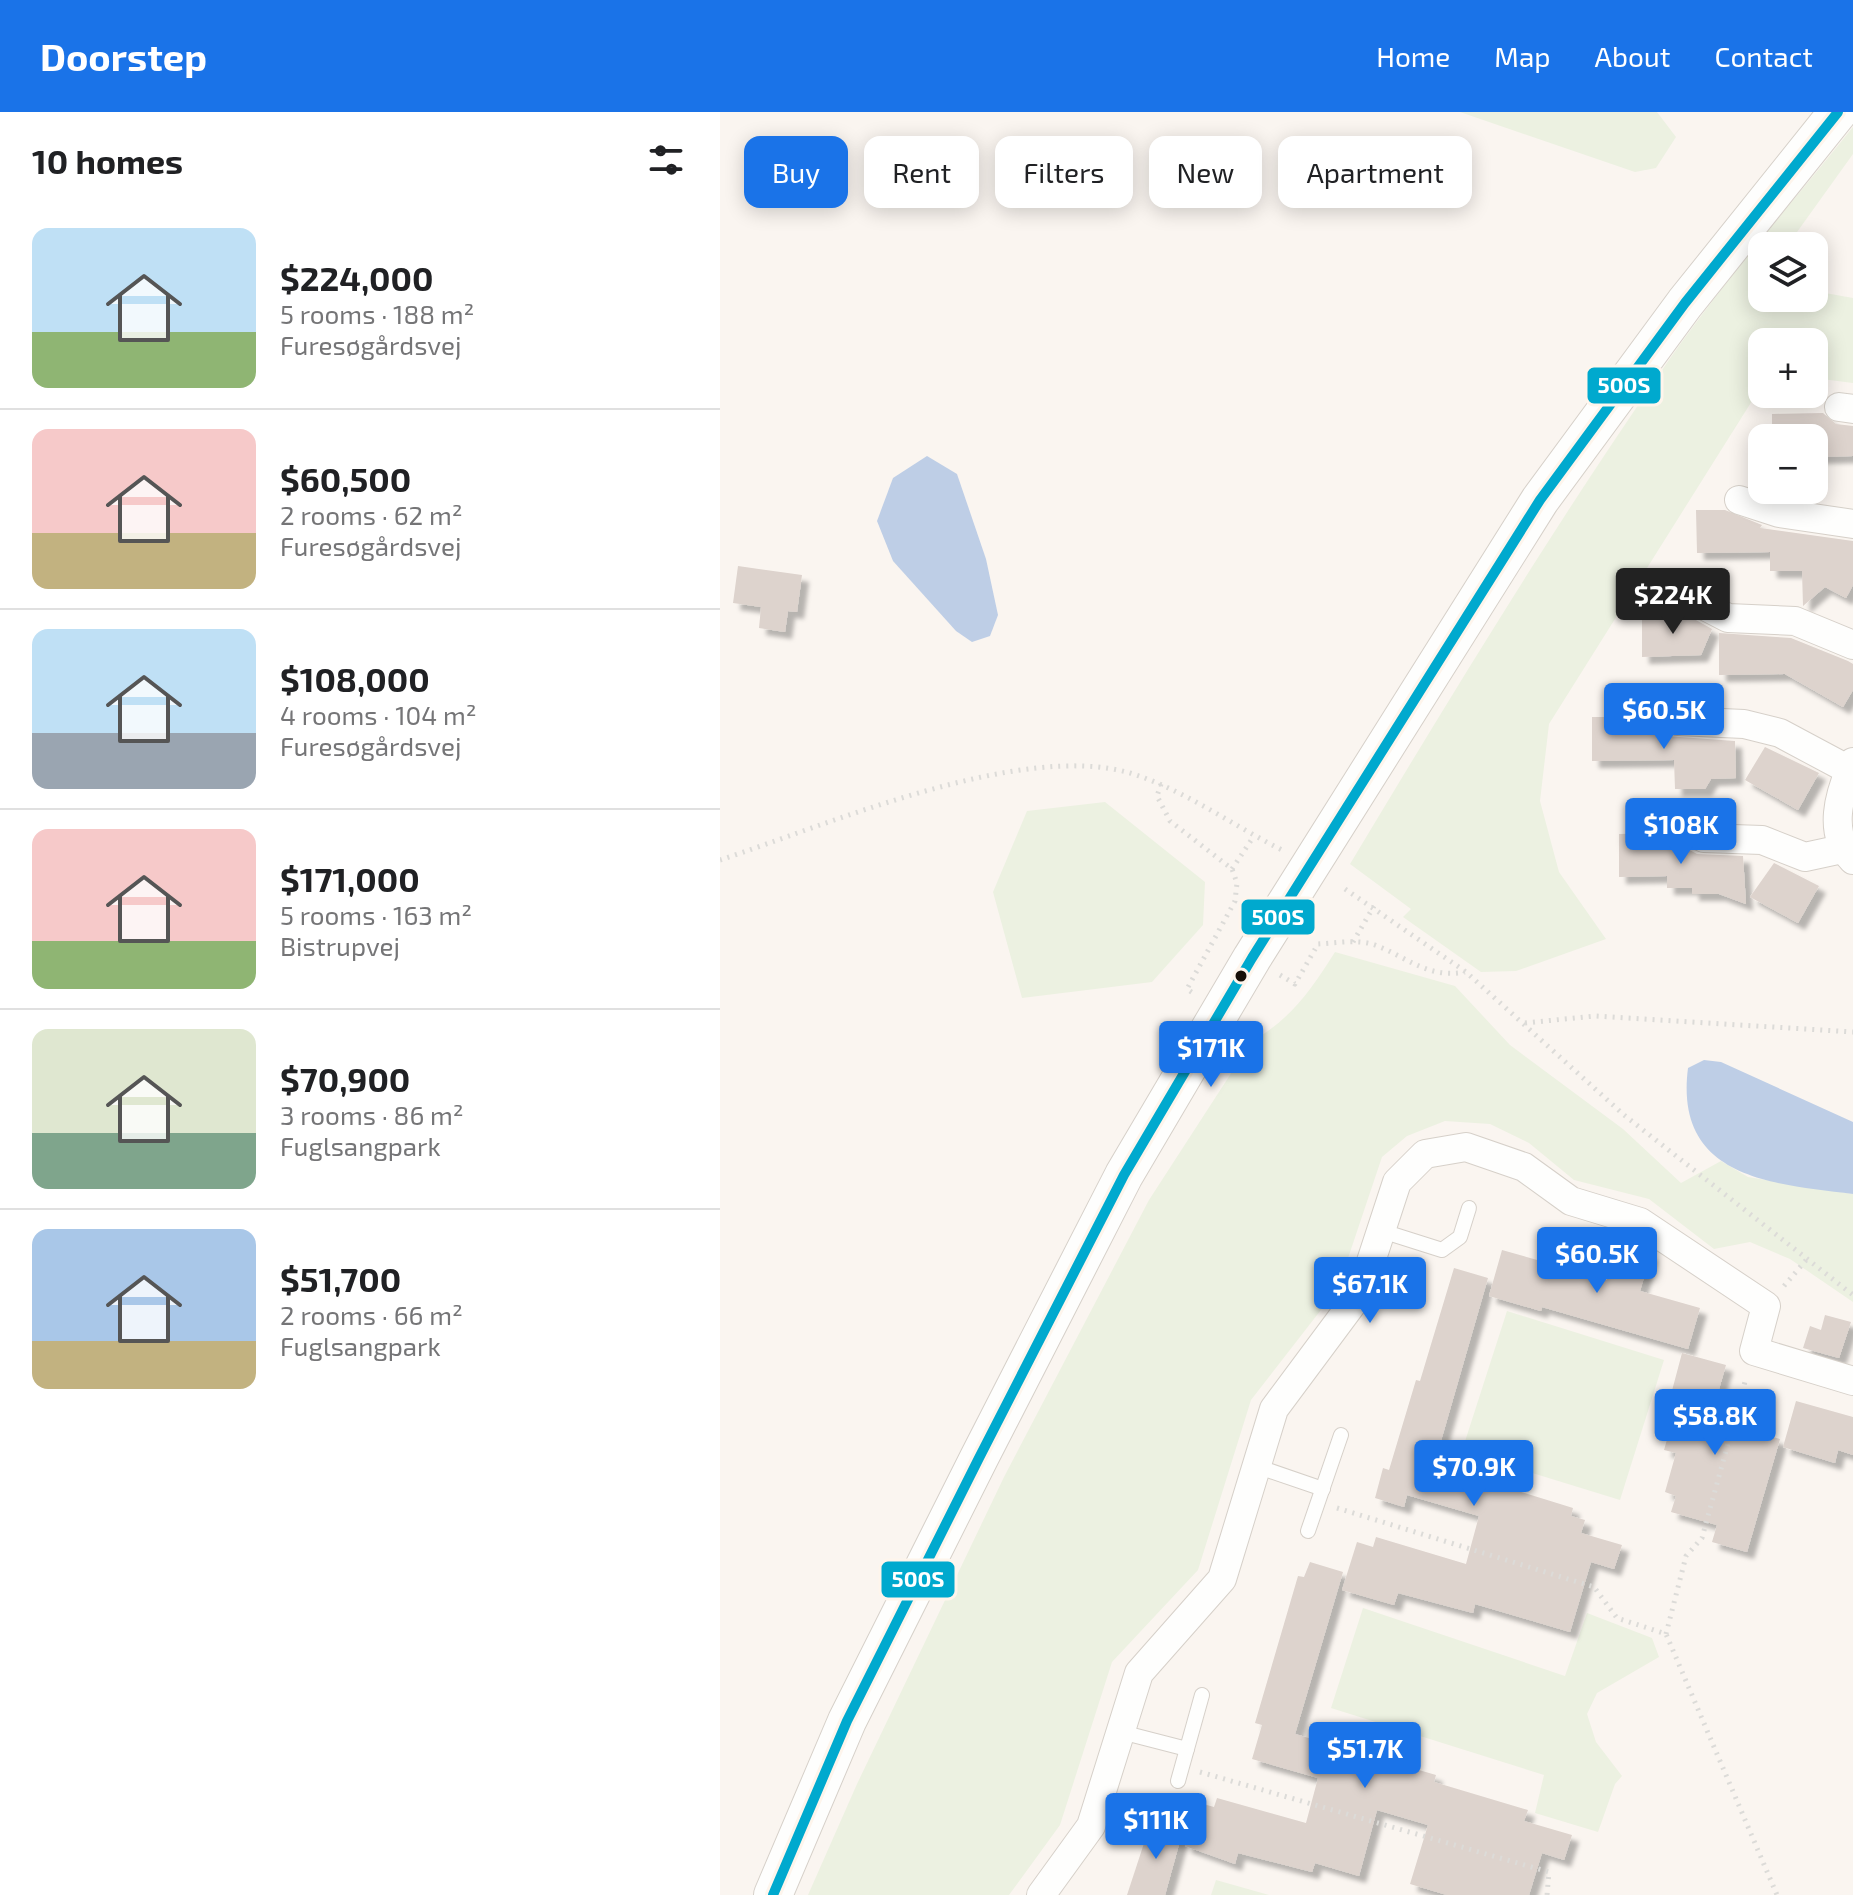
<!DOCTYPE html>
<html lang="en">
<head>
<meta charset="utf-8">
<style>
  :root { --surface:#fff; --page:#f2f2f2; --text:#202124; --muted:#757577; --line:#e0e0e0; --accent:#1a73e8 }
  body { margin:0; font-family:"Exo 2",sans-serif; background:var(--page); color:var(--text); height:100vh; display:flex; flex-direction:column; font-size:30px; white-space:nowrap }
  * { box-sizing:border-box; margin:0 }
  p { font-size:26px; color:var(--muted) }
  .icon { flex:none; width:44px; height:44px; fill:none; stroke:currentColor; stroke-width:2; stroke-linecap:round; stroke-linejoin:round }
  .map { position:relative; flex:1; overflow:hidden }
  .sheet { display:flex; flex-direction:column; background:var(--surface); width:720px }
  .sheet>* { flex:none }
  .hud { position:absolute; left:24px; top:24px; width:760px; height:72px; display:flex; gap:16px }
  .tools { position:absolute; left:1028px; top:120px; display:grid; gap:16px }
  .tools a { display:grid; place-items:center; width:80px; height:80px; border-radius:16px; background:var(--surface); box-shadow:0 4px 20px #0003; font-size:40px }
  .price { position:absolute; translate:-50% -68px; padding:0 18px; border-radius:8px; background:var(--accent); color:#fff; font-size:26px; line-height:52px; filter:drop-shadow(0 2px 4px #0008) }
  .price::after { content:''; position:absolute; left:50%; top:48px; width:24px; height:18px; margin-left:-12px; background:inherit; clip-path:polygon(0 0,100% 0,50% 100%) }
  .price.selected { background:#222; color:#fff }
  ul { padding:0; list-style:none }
  li { display:flex; align-items:center; gap:24px; height:200px; padding:0 32px }
  li+li { border-top:2px solid var(--line) }
  li span { display:grid; place-items:center; flex:none; width:224px; height:160px; border-radius:16px; color:#555 }
  li>.icon { margin-inline-start:auto }
  span .icon { width:96px; height:96px; fill:#fffc; stroke-width:1 }
  li b { font-size:34px }
  h2 { display:flex; justify-content:space-between; align-items:center; height:96px; padding:0 32px; font-size:34px }
  .pill { padding:0 28px; border-radius:16px; background:var(--surface); box-shadow:0 4px 20px #0003; font-size:28px; line-height:72px }
  .pill.selected { background:var(--accent); color:#fff }
  header { display:flex; align-items:center; gap:48px; box-sizing:border-box; height:112px; padding:0 40px; background:var(--accent); color:#fff }
  header strong { font-size:38px }
  nav { display:flex; gap:44px; margin-inline-start:auto; font-size:28px }
  main { display:flex; flex:1; min-height:0 }
  .map>svg:first-child { display:block }
  .green { fill:#ecf1e1 }
  .water { fill:#becee6 }
  .building { fill:#ddd3cd; filter:url(#shadow) }
  .lines { fill:none; stroke-linecap:round; stroke-linejoin:round }
  .lane-casing { stroke:#d6d0c9; stroke-width:16 }
  .street-casing { stroke:#d6d0c9; stroke-width:30 }
  .secondary-casing { stroke:#d6d0c9; stroke-width:40 }
  .path { stroke:#dcdbd8; stroke-width:5; stroke-dasharray:2 6; stroke-linecap:butt }
  .lane { stroke:#fefefd; stroke-width:14 }
  .street { stroke:#fefefd; stroke-width:28 }
  .secondary { stroke:#fefefd; stroke-width:38 }
  .bus-1-casing { stroke:#fef5ec; stroke-width:16 }
  .bus-1 { stroke:#00a9ce; stroke-width:10 }
  .bus-dot { fill:#171008; stroke:#fef5ec; stroke-width:3 }
  .line-badge { stroke:#fef5ec; stroke-width:3 }
  .badge-label { font-size:22px; text-anchor:middle; font-weight:bold; fill:#fff }
</style>
</head>
<body>
<header>
<strong>Doorstep</strong>
<nav><a>Home</a><a>Map</a><a>About</a><a>Contact</a></nav>
</header>
<main>
<section class="sheet">
<h2>10 homes<svg class="icon" aria-label="filters" viewBox="0 0 24 24"><path d="M4 7h16M4 17h16"/><circle cx="9" cy="7" r="2"/><circle cx="15" cy="17" r="2"/></svg></h2>
<ul>
<li><span style="background:linear-gradient(#bfe0f5 65%,#8fb573 0)"><svg class="icon" aria-label="home" viewBox="0 0 24 24"><path d="M3 11l9-7 9 7M6 9v11h12V9"/></svg></span><div><b>$224,000</b><p>5 rooms · 188 m²</p><p>Furesøgårdsvej</p></div></li>
<li><span style="background:linear-gradient(#f6c9c9 65%,#c2b280 0)"><svg class="icon" aria-label="home" viewBox="0 0 24 24"><path d="M3 11l9-7 9 7M6 9v11h12V9"/></svg></span><div><b>$60,500</b><p>2 rooms · 62 m²</p><p>Furesøgårdsvej</p></div></li>
<li><span style="background:linear-gradient(#bfe0f5 65%,#9aa5b1 0)"><svg class="icon" aria-label="home" viewBox="0 0 24 24"><path d="M3 11l9-7 9 7M6 9v11h12V9"/></svg></span><div><b>$108,000</b><p>4 rooms · 104 m²</p><p>Furesøgårdsvej</p></div></li>
<li><span style="background:linear-gradient(#f6c9c9 70%,#8fb573 0)"><svg class="icon" aria-label="home" viewBox="0 0 24 24"><path d="M3 11l9-7 9 7M6 9v11h12V9"/></svg></span><div><b>$171,000</b><p>5 rooms · 163 m²</p><p>Bistrupvej</p></div></li>
<li><span style="background:linear-gradient(#dfe7d0 65%,#7fa58c 0)"><svg class="icon" aria-label="home" viewBox="0 0 24 24"><path d="M3 11l9-7 9 7M6 9v11h12V9"/></svg></span><div><b>$70,900</b><p>3 rooms · 86 m²</p><p>Fuglsangpark</p></div></li>
<li><span style="background:linear-gradient(#a9c7e8 70%,#c2b280 0)"><svg class="icon" aria-label="home" viewBox="0 0 24 24"><path d="M3 11l9-7 9 7M6 9v11h12V9"/></svg></span><div><b>$51,700</b><p>2 rooms · 66 m²</p><p>Fuglsangpark</p></div></li>
</ul>
</section>
<div class="map">
<svg width="1133" height="1783" viewBox="0 0 1133 1783">
  <defs>
    <filter id="shadow"><feDropShadow dx="7" dy="7" stdDeviation="2" flood-color="#0004"/></filter>
  </defs>
  <rect width="100%" height="100%" fill="#faf5f0"/>
  <!-- green -->
  <g class="green">
    <polygon points="740,0 937,0 956,25 936,56 915,60"/>
    <path d="M1133 15V42L1067 134H1042V186H1094V179L1133 186V271L1094 266V230H1042V273L829 612 820 689 839 760 886 827 796 859 761 860 683 805 691 797 630 752C729 587 829 422 938 264 997 177 1067 97 1133 15Z"/>
    <polygon points="385,690 485,770 483,813 432,870 302,886 273,780 307,699"/>
    <path d="M615 840 735 874 790 933 903 1017 961 1071 1001 1049 1028 1065 1133 1082V1190L1070 1147 1030 1130 994 1137 929 1087 854 1068 809 1031 770 1012 725 1009 687 1024 662 1045 618 1176 531 1288 478 1458 392 1550 340 1713 289 1783H88L137 1672 284 1365 429 1088 532 929C570 908 592 877 615 840Z"/>
    <polygon points="787,1199 944,1248 900,1388 809,1360 806,1369 739,1348"/>
    <polygon points="643,1496 845,1564 867,1501 932,1526 939,1545 877,1581 867,1602 876,1630 902,1664 895,1672 878,1720 815,1701 824,1663 611,1596"/>
    <polygon points="496,1768 549,1783 491,1783"/>
  </g>
  <!-- water -->
  <g class="water">
    <polygon points="207,344 237,362 266,447 278,503 270,524 252,530 236,519 173,449 157,409 173,366"/>
    <path d="M984 948 1001 950 1133 1010V1082C1051 1072 954 1066 968 956Z"/>
  </g>
  <!-- building -->
  <g class="building">
    <polygon points="1103,301 1116,312 1133,314 1133,344 1094,345 1094,326 1052,326 1052,302"/>
    <polygon points="976,398 1005,398 1042,413 1040,416 1133,429 1133,473 1126,486 1105,475 1083,494 1082,459 1050,459 1050,440 977,441"/>
    <polygon points="18,454 82,463 77,500 68,499 65,520 39,516 41,495 13,491"/>
    <polygon points="965,502 992,517 981,543 922,545 922,503"/>
    <polygon points="999,521 1071,526 1128,549 1133,552 1133,578 1123,595 1065,562 999,563"/>
    <polygon points="872,605 913,605 946,624 1015,629 1016,666 991,667 985,677 955,677 954,648 872,649"/>
    <polygon points="1045,635 1099,661 1078,698 1025,668"/>
    <polygon points="938,721 977,742 1023,744 1026,792 999,782 972,782 972,776 947,776 947,764 899,765 899,722"/>
    <polygon points="1054,751 1099,774 1078,811 1030,785"/>
    <polygon points="898,1132 931,1142 920,1179 980,1196 968,1237 822,1195 821,1199 769,1184 782,1138 887,1168"/>
    <polygon points="734,1156 768,1166 714,1353 853,1396 851,1404 865,1408 861,1421 902,1433 894,1457 871,1450 850,1520 755,1492 753,1501 678,1481 674,1493 622,1478 637,1430 653,1435 656,1425 746,1452 759,1404 687,1383 684,1395 655,1386 663,1356 669,1358 696,1268 700,1269"/>
    <polygon points="1105,1203 1131,1210 1119,1246 1083,1236 1090,1214 1101,1218"/>
    <polygon points="962,1241 1006,1253 997,1284 1004,1286 997,1309 1060,1327 1027,1440 992,1430 997,1413 951,1400 956,1384 945,1380 956,1341 944,1338 957,1293 949,1290"/>
    <polygon points="1076,1289 1133,1305 1133,1343 1118,1338 1115,1351 1063,1335"/>
    <polygon points="590,1450 623,1460 575,1622 716,1663 714,1670 808,1698 804,1709 852,1723 844,1748 822,1741 809,1783 727,1783 690,1772 708,1713 657,1698 639,1764 595,1751 592,1760 518,1741 515,1752 465,1734 476,1690 494,1695 497,1686 586,1711 598,1666 532,1647 542,1613 535,1611 578,1464 584,1465"/>
    <polygon points="431,1710 463,1718 445,1783 407,1783"/>
  </g>
  <g class="lines">
    <defs>
      <g id="lane">
        <polyline points="662,1119 722,1138 740,1125 749,1096"/>
        <polyline points="536,1354 603,1377"/>
        <polyline points="588,1419 621,1323"/>
        <polyline points="401,1620 467,1637"/>
        <polyline points="458,1669 482,1583"/>
      </g>
      <g id="street">
        <polyline points="1119,295 1133,297"/>
        <polyline points="1019,388 1059,401 1133,412"/>
        <polyline points="975,489 1008,506 1075,509 1133,533"/>
        <polyline points="927,595 958,609 1024,612 1060,621 1133,660"/>
        <path d="M1133 650C1119 682 1107 721 1133 748"/>
        <polyline points="950,710 984,726 1042,728 1085,745 1122,737"/>
        <polyline points="321,1783 371,1714 419,1561 502,1467 554,1297 641,1180 677,1070 705,1042 746,1035 804,1055 851,1089 920,1110 1046,1194 1034,1239 1133,1269"/>
      </g>
      <polyline id="secondary" points="53,1783 127,1609 259,1346 404,1063 532,846 820,388 965,191 1118,0"/>
    </defs>
    <!-- lane casing -->
    <use href="#lane" class="lane-casing"/>
    <!-- street casing -->
    <use href="#street" class="street-casing"/>
    <!-- secondary casing -->
    <use href="#secondary" class="secondary-casing"/>
    <!-- path -->
    <g class="path">
      <polyline points="441,672 437,684 450,709 512,757 517,771 515,789 467,877 473,881"/>
      <path d="M0 748C107 713 301 629 410 661 465 678 512 713 562 738"/>
      <polyline points="512,757 534,724"/>
      <polyline points="625,777 746,860 904,1003 1133,1183"/>
      <polyline points="633,830 654,794"/>
      <path d="M560 863 575 872 598 832C616 831 638 827 655 833 687 845 708 867 745 860"/>
      <polyline points="805,911 875,904 1133,920"/>
      <polyline points="1064,1174 1087,1147"/>
      <polyline points="617,1396 874,1475 897,1506 946,1522 1057,1783"/>
      <polyline points="946,1522 966,1444 982,1426 1026,1266"/>
      <polyline points="480,1660 829,1760 827,1783"/>
    </g>
    <!-- lane -->
    <use href="#lane" class="lane"/>
    <!-- street -->
    <use href="#street" class="street"/>
    <!-- secondary -->
    <use href="#secondary" class="secondary"/>
    <defs>
      <polyline id="bus-1" points="53,1783 127,1609 259,1346 404,1063 532,846 820,388 965,191 1118,0"/>
    </defs>
    <!-- bus-1 casing -->
    <use href="#bus-1" class="bus-1-casing"/>
    <!-- bus-1 -->
    <use href="#bus-1" class="bus-1"/>
  </g>
  <!-- markers -->
  <circle class="bus-dot" cx="521" cy="864" r="7"/>
  <g class="line-badge">
    <rect x="866" y="254" width="76" height="39" rx="8" fill="#00a9ce"/>
    <rect x="520" y="786" width="76" height="38" rx="8" fill="#00a9ce"/>
    <rect x="160" y="1448" width="76" height="39" rx="8" fill="#00a9ce"/>
  </g>
  <g class="badge-label">
    <text x="904" y="281">500S</text>
    <text x="558" y="813">500S</text>
    <text x="198" y="1475">500S</text>
  </g>
</svg>
<div class="tools">
<a><svg class="icon" aria-label="layers" viewBox="0 0 24 24"><path d="M12 4l9 5-9 5-9-5zM3 14l9 5 9-5"/></svg></a>
<a>+</a>
<a>−</a>
</div>
<b class="price selected" style="left:953px;top:524px">$224K</b>
<b class="price" style="left:944px;top:639px">$60.5K</b>
<b class="price" style="left:961px;top:754px">$108K</b>
<b class="price" style="left:491px;top:977px">$171K</b>
<b class="price" style="left:877px;top:1183px">$60.5K</b>
<b class="price" style="left:650px;top:1213px">$67.1K</b>
<b class="price" style="left:995px;top:1345px">$58.8K</b>
<b class="price" style="left:754px;top:1396px">$70.9K</b>
<b class="price" style="left:645px;top:1678px">$51.7K</b>
<b class="price" style="left:436px;top:1749px">$111K</b>
<div class="hud">
<a class="pill selected">Buy</a>
<a class="pill">Rent</a>
<a class="pill">Filters</a>
<a class="pill">New</a>
<a class="pill">Apartment</a>
</div>
</div>
</main>
</body>
</html>
